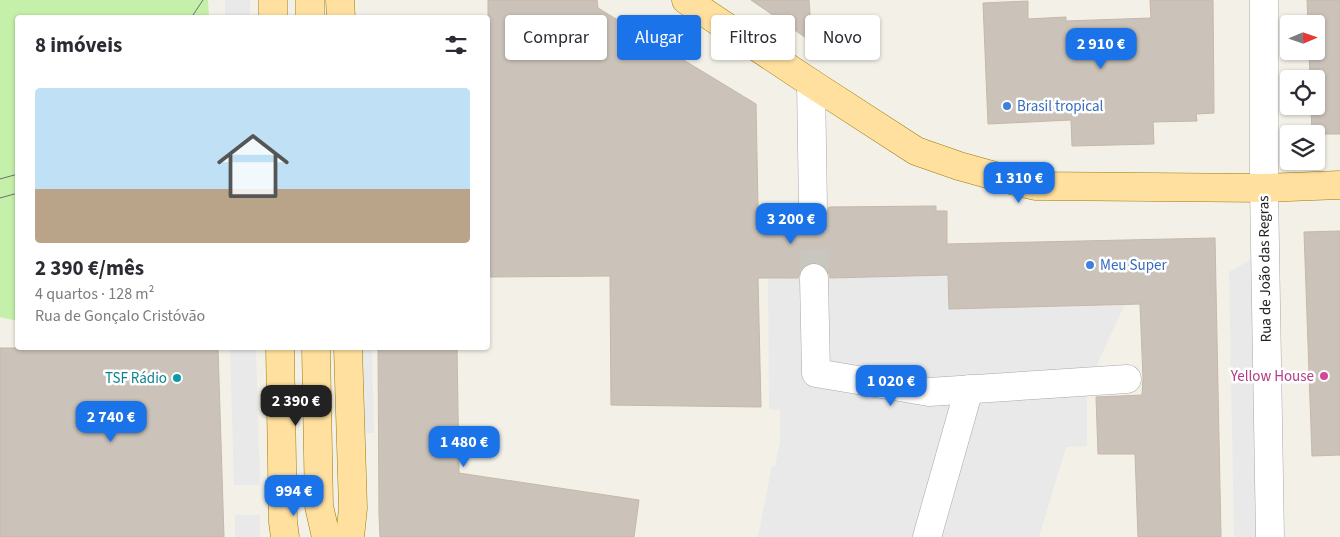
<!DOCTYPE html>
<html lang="pt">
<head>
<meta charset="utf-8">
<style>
  :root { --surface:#fff; --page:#f2f2f3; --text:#2b2b33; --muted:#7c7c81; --accent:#1a73e8 }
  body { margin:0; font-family:"Source Sans 3",sans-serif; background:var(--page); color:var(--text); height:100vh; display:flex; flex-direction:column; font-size:19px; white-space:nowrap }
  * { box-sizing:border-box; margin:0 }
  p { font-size:16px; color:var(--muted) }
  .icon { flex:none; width:28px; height:28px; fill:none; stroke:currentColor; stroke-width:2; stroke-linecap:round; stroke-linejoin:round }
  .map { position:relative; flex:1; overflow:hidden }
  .panel { position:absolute; left:15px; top:15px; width:475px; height:335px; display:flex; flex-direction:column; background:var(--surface); border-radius:5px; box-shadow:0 1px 4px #0004 }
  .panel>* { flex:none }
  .hud { position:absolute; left:505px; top:15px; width:475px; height:45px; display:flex; gap:10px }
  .needle { width:32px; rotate:88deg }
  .controls { position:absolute; left:1280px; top:15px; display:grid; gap:10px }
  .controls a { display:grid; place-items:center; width:45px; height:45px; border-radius:5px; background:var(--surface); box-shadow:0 1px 4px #0004; font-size:25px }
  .price { position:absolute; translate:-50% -42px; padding:0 11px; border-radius:10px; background:var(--accent); color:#fff; font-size:16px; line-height:32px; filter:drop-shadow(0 1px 2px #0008) }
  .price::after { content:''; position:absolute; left:50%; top:30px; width:15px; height:11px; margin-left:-8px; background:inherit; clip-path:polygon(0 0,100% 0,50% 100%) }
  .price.on { background:#222; color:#fff }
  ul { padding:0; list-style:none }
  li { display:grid; align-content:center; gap:10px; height:265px; padding:0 20px }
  li span { display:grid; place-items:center; height:155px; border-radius:5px; color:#555 }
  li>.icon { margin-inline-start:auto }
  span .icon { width:90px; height:90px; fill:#fffc; stroke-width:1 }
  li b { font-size:21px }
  h2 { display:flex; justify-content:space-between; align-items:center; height:60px; padding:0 20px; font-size:21px }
  .tag { padding:0 18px; border-radius:5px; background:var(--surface); box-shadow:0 1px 4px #0004; font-size:18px; line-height:45px }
  .tag.on { background:var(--accent); color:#fff }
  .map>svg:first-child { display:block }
  .grass { fill:#c4f0a9 }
  .parking { fill:#e9e9e9 }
  .building { fill:#cbc3b9; stroke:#c5b8a7 }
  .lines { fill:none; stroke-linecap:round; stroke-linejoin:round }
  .minor-tunnel { stroke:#c8c7bf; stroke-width:28; stroke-dasharray:28 14; stroke-linecap:butt }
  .minor-casing { stroke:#a8a8a8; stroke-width:29 }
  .major-casing { stroke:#9e7b00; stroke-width:29 }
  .minor { stroke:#fff; stroke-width:28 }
  .major { stroke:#ffe09f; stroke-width:28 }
  .tram { stroke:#6f6f6f; stroke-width:1 }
  .major-bridge-casing { stroke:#9e7b00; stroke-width:29; stroke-linecap:butt }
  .major-bridge { stroke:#ffe09f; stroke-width:28 }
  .shop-dot { fill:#3f7fe0; stroke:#fff; stroke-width:2 }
  .hotel-dot { fill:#d1479c; stroke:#fff; stroke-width:2 }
  .culture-dot { fill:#0f9aa8; stroke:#fff; stroke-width:2 }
  .labels { text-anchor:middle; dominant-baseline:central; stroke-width:5; stroke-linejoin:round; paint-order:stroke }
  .shop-label { font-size:15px; fill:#366cbe; stroke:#fff; text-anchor:start }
  .street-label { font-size:15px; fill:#212121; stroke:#fff }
  .hotel-label { font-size:15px; fill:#b23c85; stroke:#fff; text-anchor:end }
  .culture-label { font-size:15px; fill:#0d838f; stroke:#fff; text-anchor:end }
</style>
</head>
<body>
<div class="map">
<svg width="1340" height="537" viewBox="0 0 1340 537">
  <rect width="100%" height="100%" fill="#f2f0e7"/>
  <!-- grass -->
  <polygon class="grass" points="0,0 208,0 209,17 18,18 17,321 0,317"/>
  <!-- parking -->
  <g class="parking">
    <rect x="225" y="0" width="25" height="17"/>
    <polygon points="1254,258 1259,537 1234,537 1229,272"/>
    <polygon points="948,275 949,309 1125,304 1087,386 1087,446 1066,447 1039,537 758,537 772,466 775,467 780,441 780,410 769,409 768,279"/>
    <polygon points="230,348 256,348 260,485 234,485"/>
    <polygon points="362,348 372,348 374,433 364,433"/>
    <rect x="235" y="515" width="25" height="22"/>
  </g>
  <!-- building -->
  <g class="building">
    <polygon points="488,0 597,0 598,8 756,104 758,209 797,208 799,216 805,221 814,224 821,221 826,216 829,207 936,206 936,211 947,211 947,244 1215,238 1221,537 1138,537 1135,454 1098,454 1096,397 1142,395 1143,378 1140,304 949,309 948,275 830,278 828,270 822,265 813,262 806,264 801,270 798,278 758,278 761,407 611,405 610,276 488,277"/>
    <polygon points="751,0 809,0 812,42"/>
    <polygon points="1150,0 1213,0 1214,113 1196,114 1197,121 1153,122 1154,144 1072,146 1071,120 988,124 983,3 1028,1 1028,19 1066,17 1066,21 1151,18"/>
    <polygon points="1307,0 1340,0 1340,134 1312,134 1311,106 1316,106 1316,79 1310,79 1309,51 1316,51 1316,24 1308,24"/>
    <polygon points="1340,231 1340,455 1312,456 1304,232"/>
    <polygon points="0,348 218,348 224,537 0,537"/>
    <polygon points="378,348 457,348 459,473 639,500 634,537 380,537 379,514"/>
  </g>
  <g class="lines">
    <!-- minor-tunnel -->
    <polyline class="minor-tunnel" points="813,208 814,278"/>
    <defs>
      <g id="minor">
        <polyline points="1264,0 1264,188 1270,537"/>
        <polyline points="811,83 813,208"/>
        <polyline points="814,278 816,373 929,392 1127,379"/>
        <polyline points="927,537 969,389"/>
      </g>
      <g id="major">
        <polyline points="273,0 273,18"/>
        <polyline points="340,0 341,18"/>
        <polyline points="686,0 811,83 916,151 959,166 995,176 1035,186 1264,188 1340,185"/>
        <polyline points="280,348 283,522 285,537"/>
        <polyline points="316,348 319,506 326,537"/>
        <polyline points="348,348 353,508 350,537"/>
      </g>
    </defs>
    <!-- minor casing -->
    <use href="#minor" class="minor-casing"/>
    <!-- major casing -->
    <use href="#major" class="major-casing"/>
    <!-- minor -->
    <use href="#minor" class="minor"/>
    <!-- major -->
    <use href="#major" class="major"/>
    <!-- tram -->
    <g class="tram">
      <polyline points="191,18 203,0"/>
      <polyline points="0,179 18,174"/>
      <polyline points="0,198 18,193"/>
    </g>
    <defs>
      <polyline id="major-bridge" points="310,0 310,18"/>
    </defs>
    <!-- major-bridge casing -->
    <use href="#major-bridge" class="major-bridge-casing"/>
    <!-- major-bridge -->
    <use href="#major-bridge" class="major-bridge"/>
  </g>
  <!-- markers -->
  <g class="shop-dot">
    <circle cx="1007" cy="106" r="5"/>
    <circle cx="1090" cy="265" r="5"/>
  </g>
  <circle class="hotel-dot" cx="1324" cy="376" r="5"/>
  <circle class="culture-dot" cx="177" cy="378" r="5"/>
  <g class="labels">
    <!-- shop labels -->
    <g class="shop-label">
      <text x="1017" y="106">Brasil tropical</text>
      <text x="1100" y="265">Meu Super</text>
    </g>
    <!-- street labels -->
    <g class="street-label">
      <text transform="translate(1265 269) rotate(-91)">Rua de João das Regras</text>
    </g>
    <!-- hotel labels -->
    <g class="hotel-label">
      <text x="1314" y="376">Yellow House</text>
    </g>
    <!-- culture labels -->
    <g class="culture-label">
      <text x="167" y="378">TSF Rádio</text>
    </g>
  </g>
</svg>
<div class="controls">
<a><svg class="needle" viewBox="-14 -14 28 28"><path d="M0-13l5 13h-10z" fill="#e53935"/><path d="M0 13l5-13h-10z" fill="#7c7c81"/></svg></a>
<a><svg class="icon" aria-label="locate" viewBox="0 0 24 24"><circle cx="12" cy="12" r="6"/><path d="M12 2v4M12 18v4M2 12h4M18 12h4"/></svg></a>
<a><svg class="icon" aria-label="layers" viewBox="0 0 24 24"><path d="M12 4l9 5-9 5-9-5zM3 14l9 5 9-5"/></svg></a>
</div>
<b class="price" style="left:1101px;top:70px">2 910 €</b>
<b class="price" style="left:1019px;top:204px">1 310 €</b>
<b class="price" style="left:791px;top:245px">3 200 €</b>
<b class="price" style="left:891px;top:407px">1 020 €</b>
<b class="price on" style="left:296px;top:427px">2 390 €</b>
<b class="price" style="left:111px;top:443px">2 740 €</b>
<b class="price" style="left:464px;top:468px">1 480 €</b>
<b class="price" style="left:294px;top:517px">994 €</b>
<div class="hud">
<a class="tag">Comprar</a>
<a class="tag on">Alugar</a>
<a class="tag">Filtros</a>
<a class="tag">Novo</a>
</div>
<section class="panel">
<h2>8 imóveis<svg class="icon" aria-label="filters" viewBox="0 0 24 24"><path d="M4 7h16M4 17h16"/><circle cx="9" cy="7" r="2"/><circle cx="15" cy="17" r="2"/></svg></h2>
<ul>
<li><span style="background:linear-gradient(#bfe0f5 65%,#b9a48a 0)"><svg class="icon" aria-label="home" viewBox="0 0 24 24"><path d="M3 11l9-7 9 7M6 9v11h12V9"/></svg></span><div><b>2 390 €/mês</b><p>4 quartos · 128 m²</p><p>Rua de Gonçalo Cristóvão</p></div></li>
</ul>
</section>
</div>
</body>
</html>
